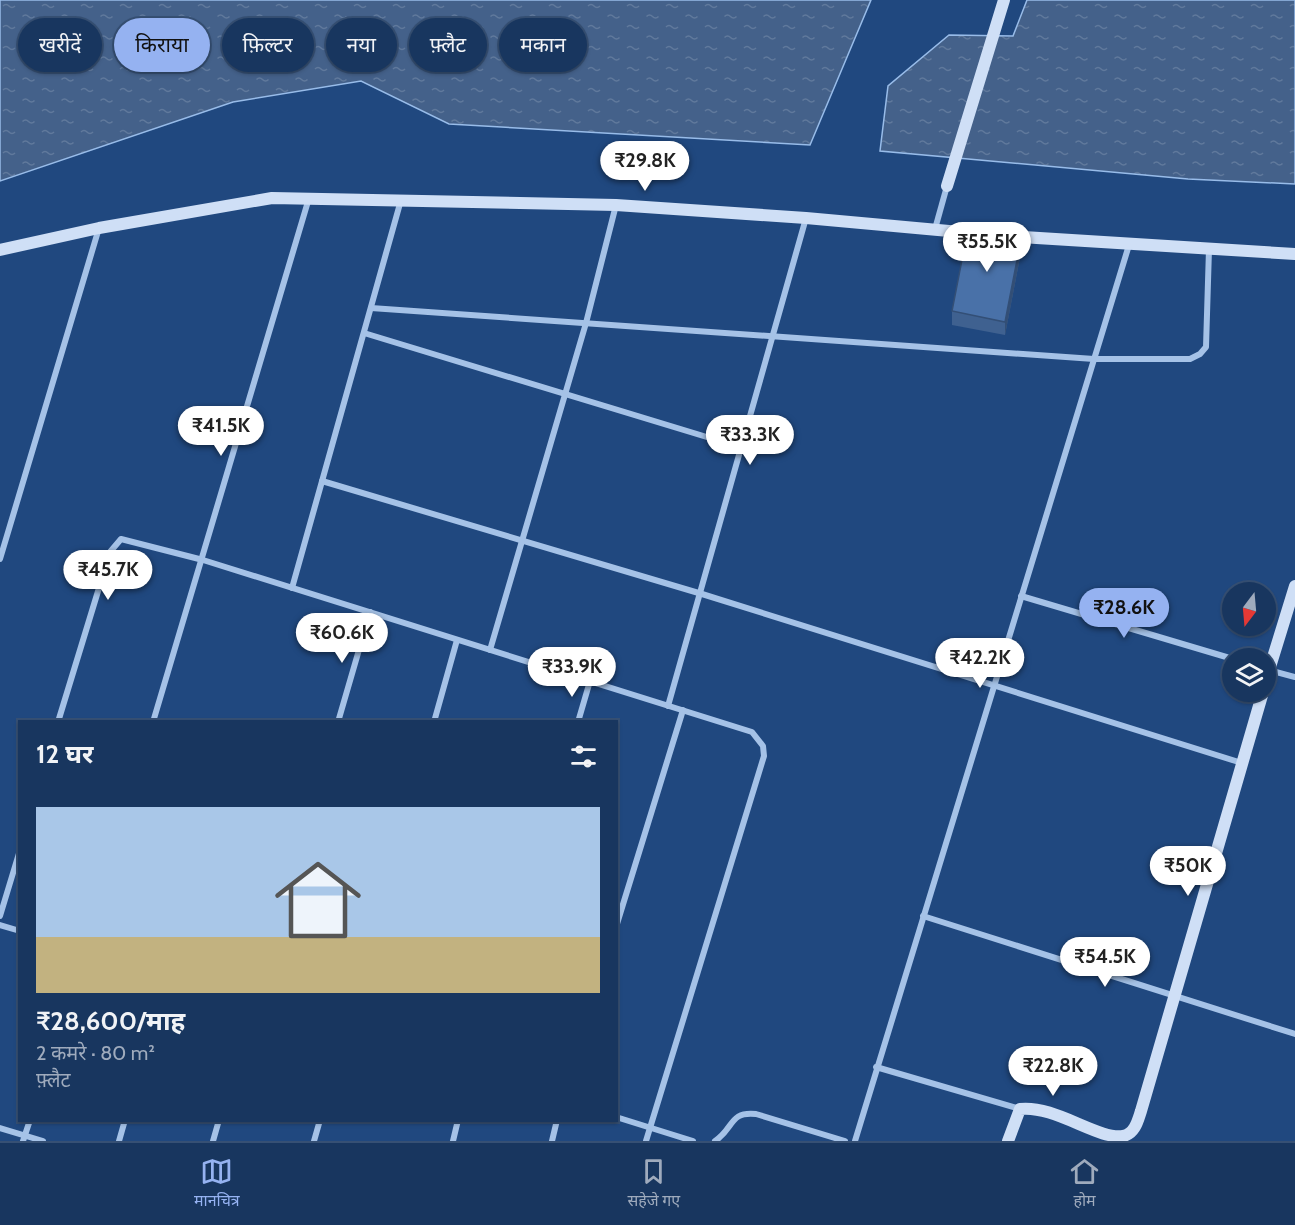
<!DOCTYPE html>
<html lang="hi">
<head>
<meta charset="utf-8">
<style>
  :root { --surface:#18365f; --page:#213e65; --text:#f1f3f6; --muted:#9fabbd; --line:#365074; --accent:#95b2f1 }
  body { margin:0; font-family:Cabin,"Noto Sans Devanagari",sans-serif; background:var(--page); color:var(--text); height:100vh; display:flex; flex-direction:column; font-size:22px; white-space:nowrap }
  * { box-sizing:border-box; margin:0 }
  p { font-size:20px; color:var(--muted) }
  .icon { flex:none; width:33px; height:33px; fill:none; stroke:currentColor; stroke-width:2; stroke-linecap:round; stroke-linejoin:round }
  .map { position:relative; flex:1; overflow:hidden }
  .sheet { position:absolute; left:18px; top:720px; width:600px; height:402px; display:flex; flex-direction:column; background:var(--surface); border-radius:0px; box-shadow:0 2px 4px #0004,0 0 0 2px var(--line) }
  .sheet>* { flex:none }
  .banner { position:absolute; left:18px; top:18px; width:600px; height:54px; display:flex; gap:12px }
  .needle { width:39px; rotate:196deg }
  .buttons { position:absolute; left:1222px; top:582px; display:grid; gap:12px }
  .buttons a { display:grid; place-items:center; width:54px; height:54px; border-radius:50%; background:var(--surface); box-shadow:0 2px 4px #0004,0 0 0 2px var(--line); font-size:30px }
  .price { position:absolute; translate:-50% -51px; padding:0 14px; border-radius:21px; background:#fff; color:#222; font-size:20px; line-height:39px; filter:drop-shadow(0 2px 3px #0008) }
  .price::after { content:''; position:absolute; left:50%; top:36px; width:18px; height:14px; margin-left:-9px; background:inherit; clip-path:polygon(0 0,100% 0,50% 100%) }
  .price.selected { background:var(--accent); color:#111 }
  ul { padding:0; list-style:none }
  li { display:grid; align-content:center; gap:12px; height:318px; padding:0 18px }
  li span { display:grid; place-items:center; height:186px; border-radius:0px; color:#555 }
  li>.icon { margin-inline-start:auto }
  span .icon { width:108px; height:108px; fill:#fffc; stroke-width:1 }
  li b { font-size:26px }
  h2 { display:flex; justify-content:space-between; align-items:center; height:72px; padding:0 18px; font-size:26px }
  .tag { padding:0 21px; border-radius:27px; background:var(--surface); box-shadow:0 2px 4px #0004,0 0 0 2px var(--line); font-size:21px; line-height:54px }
  .tag.selected { background:var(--accent); color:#111 }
  .tab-bar { display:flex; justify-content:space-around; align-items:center; height:84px; border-top:2px solid var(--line); background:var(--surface); font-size:16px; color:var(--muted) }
  .tab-bar a { display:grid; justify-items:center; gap:3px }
  .tab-bar .selected { color:var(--accent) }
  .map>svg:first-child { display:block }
  .water { fill:url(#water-ripples); stroke:#98bce9; stroke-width:1.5 }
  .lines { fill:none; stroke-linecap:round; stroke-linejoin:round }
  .street { stroke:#a5c2e7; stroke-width:6 }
  .secondary { stroke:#cfdff6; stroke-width:12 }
  .wall { fill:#3f6190 }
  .shaded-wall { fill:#334f76 }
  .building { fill:#4971a8; stroke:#334f76; stroke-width:1.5 }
</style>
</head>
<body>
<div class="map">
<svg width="1295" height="1141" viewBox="0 0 1295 1141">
  <defs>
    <pattern id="water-ripples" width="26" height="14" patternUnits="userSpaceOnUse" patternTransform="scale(1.5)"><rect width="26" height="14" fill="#44618a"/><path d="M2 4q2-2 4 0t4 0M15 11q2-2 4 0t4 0" fill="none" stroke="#60799c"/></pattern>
  </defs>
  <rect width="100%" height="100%" fill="#20487f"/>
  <!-- water -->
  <g class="water">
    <polygon points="0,0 871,0 810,145 449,124 361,81 233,102 0,181"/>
    <polygon points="1027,0 1295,0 1295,184 1188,179 880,151 888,86 949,35 1013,36"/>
  </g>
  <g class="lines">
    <!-- street -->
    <g class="street">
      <polyline points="935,229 947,186"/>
      <polyline points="371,308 1094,359 1190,359 1200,354 1206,347 1209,249"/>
      <polyline points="364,333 743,448"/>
      <polyline points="322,481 702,594 1242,763"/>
      <polyline points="0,559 99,228"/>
      <polyline points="292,588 401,200"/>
      <polyline points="1021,596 1233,659"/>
      <polyline points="490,650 586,323 616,205"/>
      <polyline points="1269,670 1295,677"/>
      <polyline points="668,706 806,218"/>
      <polyline points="58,722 110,552 121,539 203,560 752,732 763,746 764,756 646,1141"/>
      <polyline points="153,722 309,198"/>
      <polyline points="338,722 370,612"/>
      <polyline points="434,722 457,640"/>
      <polyline points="578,722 590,681"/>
      <polyline points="0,916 20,850"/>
      <polyline points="923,916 1295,1034"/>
      <polyline points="0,925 20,931"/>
      <polyline points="616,927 683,710"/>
      <polyline points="876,1067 1020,1109"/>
      <polyline points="616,1117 693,1141"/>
      <polyline points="0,1128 43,1141"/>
      <polyline points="23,1141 30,1120"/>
      <polyline points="119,1141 125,1120"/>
      <polyline points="213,1141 219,1120"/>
      <polyline points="314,1141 320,1120"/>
      <polyline points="453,1141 458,1120"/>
      <polyline points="552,1141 557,1120"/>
      <path d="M715 1141C734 1129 729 1111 756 1114L845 1141"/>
      <polyline points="855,1141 1129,245"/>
    </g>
    <!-- secondary -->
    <g class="secondary">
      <polyline points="947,186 1004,0"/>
      <polyline points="1006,236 1295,254"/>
      <polyline points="0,250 99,228 272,198 616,205 806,218 982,234"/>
      <polyline points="1266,680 1295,586"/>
      <path d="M1008 1141 1020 1109C1055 1105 1098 1140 1123 1136 1135 1134 1138 1120 1141 1111L1263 692"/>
    </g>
  </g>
  <!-- wall -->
  <polygon class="wall" points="1022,247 1005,335 952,325 952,311"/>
  <!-- shaded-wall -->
  <polygon class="shaded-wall" points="1022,234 1022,247 1005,335 1005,322"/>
  <!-- building -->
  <polygon class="building" points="969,224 1022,234 1005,322 952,311"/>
</svg>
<div class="buttons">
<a><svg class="needle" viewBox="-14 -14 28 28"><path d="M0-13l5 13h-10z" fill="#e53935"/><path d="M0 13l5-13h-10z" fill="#9fabbd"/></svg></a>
<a><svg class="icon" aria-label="layers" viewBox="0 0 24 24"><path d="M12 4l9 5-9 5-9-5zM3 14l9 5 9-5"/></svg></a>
</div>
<b class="price" style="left:645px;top:192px">₹29.8K</b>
<b class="price" style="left:987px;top:273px">₹55.5K</b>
<b class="price" style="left:221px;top:457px">₹41.5K</b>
<b class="price" style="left:750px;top:466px">₹33.3K</b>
<b class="price" style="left:108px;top:601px">₹45.7K</b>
<b class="price selected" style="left:1124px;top:639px">₹28.6K</b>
<b class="price" style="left:342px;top:664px">₹60.6K</b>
<b class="price" style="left:980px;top:689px">₹42.2K</b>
<b class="price" style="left:572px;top:698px">₹33.9K</b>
<b class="price" style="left:1188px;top:897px">₹50K</b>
<b class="price" style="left:1105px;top:988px">₹54.5K</b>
<b class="price" style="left:1053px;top:1097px">₹22.8K</b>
<div class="banner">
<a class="tag">खरीदें</a>
<a class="tag selected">किराया</a>
<a class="tag">फ़िल्टर</a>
<a class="tag">नया</a>
<a class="tag">फ़्लैट</a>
<a class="tag">मकान</a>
</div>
<section class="sheet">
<h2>12 घर<svg class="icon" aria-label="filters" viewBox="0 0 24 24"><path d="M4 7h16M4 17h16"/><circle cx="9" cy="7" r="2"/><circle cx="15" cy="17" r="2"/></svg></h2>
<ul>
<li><span style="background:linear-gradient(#a9c7e8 70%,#c2b280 0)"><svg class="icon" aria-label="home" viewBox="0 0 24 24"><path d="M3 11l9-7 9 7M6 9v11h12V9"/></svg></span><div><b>₹28,600/माह</b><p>2 कमरे · 80 m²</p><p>फ़्लैट</p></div></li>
</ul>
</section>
</div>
<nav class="tab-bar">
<a class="selected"><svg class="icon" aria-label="map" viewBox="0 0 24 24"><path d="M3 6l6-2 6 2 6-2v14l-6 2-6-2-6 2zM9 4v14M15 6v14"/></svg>मानचित्र</a>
<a><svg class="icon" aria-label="saved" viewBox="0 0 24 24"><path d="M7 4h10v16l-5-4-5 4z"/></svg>सहेजे गए</a>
<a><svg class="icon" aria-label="home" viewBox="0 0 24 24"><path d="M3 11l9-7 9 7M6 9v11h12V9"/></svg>होम</a>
</nav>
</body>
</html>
